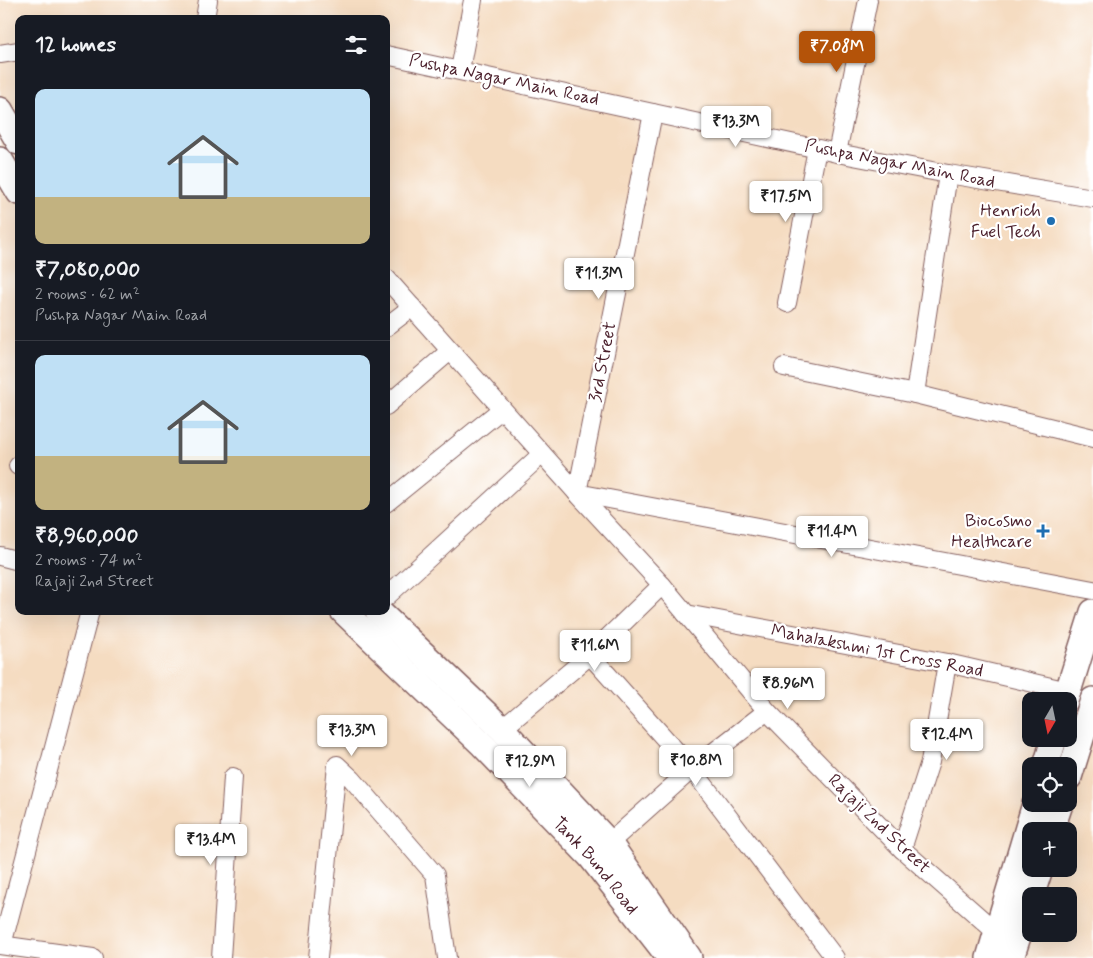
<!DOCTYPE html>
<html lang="en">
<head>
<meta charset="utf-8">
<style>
  :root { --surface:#171b24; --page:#20242c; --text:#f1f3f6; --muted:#9ea1a6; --line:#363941; --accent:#b45309 }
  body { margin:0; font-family:Mynerve,sans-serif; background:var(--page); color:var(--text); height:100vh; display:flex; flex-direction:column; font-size:19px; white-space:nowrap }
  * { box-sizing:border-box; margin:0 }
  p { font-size:16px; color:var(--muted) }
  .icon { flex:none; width:28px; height:28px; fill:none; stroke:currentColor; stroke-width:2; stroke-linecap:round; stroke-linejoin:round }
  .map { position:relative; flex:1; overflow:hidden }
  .sheet { position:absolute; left:15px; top:15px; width:375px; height:600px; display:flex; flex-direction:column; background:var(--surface); border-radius:10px; box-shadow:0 5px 20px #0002 }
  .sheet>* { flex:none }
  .needle { width:32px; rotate:189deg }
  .controls { position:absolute; left:1022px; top:692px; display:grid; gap:10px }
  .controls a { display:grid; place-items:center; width:55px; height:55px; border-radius:10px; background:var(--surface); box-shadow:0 5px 20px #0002; font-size:25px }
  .price { position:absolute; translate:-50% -42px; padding:0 11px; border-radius:5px; background:#fff; color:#222; font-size:16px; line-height:32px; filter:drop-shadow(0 1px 2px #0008) }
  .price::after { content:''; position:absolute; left:50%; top:30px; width:15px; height:11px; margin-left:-8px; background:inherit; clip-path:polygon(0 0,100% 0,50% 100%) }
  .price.on { background:var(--accent); color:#fff }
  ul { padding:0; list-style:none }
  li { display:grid; align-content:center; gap:10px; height:265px; padding:0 20px }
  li+li { border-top:1px solid var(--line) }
  li span { display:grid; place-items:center; height:155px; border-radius:10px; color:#555 }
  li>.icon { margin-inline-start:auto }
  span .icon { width:90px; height:90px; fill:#fffc; stroke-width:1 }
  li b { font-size:21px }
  h2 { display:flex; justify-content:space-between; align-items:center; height:60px; padding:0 20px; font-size:21px }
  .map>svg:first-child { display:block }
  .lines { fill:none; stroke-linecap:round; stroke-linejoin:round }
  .minor-casing { stroke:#866160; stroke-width:20 }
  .secondary-casing { stroke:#866160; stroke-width:28 }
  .minor { stroke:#fff; stroke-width:18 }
  .secondary { stroke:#fff; stroke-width:25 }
  .poi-dot { fill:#1f6fb2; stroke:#fff; stroke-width:2 }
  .labels { text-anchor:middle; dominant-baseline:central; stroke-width:4.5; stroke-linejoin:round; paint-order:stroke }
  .street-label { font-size:18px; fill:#4a1f2b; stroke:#fff }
  .poi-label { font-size:18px; fill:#4a1f2b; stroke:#fff; text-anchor:end }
</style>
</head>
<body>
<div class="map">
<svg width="1093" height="958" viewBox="0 0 1093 958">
  <rect width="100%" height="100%" fill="#fff"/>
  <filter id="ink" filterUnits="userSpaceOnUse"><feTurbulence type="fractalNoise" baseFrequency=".02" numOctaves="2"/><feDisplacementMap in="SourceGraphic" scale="10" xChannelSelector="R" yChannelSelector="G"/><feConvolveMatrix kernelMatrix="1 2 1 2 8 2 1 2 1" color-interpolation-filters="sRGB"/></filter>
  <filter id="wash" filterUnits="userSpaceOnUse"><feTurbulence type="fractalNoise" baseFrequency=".0096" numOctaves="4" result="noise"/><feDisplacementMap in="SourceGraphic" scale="20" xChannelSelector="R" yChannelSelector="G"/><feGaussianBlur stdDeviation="1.12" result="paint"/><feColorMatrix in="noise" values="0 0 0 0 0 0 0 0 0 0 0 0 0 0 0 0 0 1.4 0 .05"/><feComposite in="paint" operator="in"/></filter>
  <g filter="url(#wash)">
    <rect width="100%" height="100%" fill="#f5dcc1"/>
  </g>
  <g filter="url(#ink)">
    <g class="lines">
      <defs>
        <g id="minor">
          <polyline points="205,19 208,0"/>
          <polyline points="0,54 19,51"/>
          <polyline points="386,55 837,153 948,174 1093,198"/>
          <polyline points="460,70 473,0"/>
          <polyline points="837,153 868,0"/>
          <polyline points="386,278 577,493 662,585 767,711 902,849 996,932"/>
          <polyline points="787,303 817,149"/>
          <polyline points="386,327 412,307"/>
          <polyline points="784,367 915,394 1093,438"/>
          <polyline points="915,394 948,174"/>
          <polyline points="386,406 450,351"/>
          <polyline points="18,466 19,465"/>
          <polyline points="577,493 1093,590"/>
          <polyline points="577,493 653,113"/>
          <polyline points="386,503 502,409"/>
          <polyline points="0,556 19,561"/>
          <polyline points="386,597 542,454"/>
          <polyline points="686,614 947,663 1068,691"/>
          <polyline points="590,655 692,769 835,958"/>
          <polyline points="502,729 590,655 662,585"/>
          <polyline points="609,843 692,769 767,711"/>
          <polyline points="902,849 930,762 947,663"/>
          <polyline points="0,945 93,958"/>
          <polyline points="2,945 90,611"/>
          <polyline points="221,958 233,777"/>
          <polyline points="318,958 337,765 352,779 435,875 447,958"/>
        </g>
        <g id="secondary">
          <polyline points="0,110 19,142"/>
          <polyline points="0,160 19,192"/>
          <path id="s1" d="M343 611 483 745 591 857 670 958"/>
          <polyline points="378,611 502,729 609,843 689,958"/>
          <polyline points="1065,701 1093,612"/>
          <polyline points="1046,766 1054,739"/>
          <polyline points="1069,777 1093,700"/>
          <polyline points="1051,831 1060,804"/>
          <polyline points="989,958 1035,804"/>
          <polyline points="1011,958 1040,869"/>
        </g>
      </defs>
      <!-- minor casing -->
      <use href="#minor" class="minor-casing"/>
      <!-- secondary casing -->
      <use href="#secondary" class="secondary-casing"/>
      <!-- minor -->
      <use href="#minor" class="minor"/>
      <!-- secondary -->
      <use href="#secondary" class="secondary"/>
    </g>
  </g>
  <!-- markers -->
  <g class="poi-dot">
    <circle cx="1051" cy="221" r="5"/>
    <path d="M1040.5 523.5h5v5h5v5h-5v5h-5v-5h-5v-5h5z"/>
  </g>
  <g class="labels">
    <!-- street labels -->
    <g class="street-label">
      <text transform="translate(504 80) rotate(12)">Pushpa Nagar Main Road</text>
      <text transform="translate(900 164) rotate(11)">Pushpa Nagar Main Road</text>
      <text transform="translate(603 362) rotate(-79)">3rd Street</text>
      <text transform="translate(877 651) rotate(11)">Mahalakshmi 1st Cross Road</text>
      <text transform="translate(879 824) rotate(44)">Rajaji 2nd Street</text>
      <text stroke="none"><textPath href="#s1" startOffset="359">Tank Bund Road</textPath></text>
    </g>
    <!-- poi labels -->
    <g class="poi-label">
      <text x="1041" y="211">Henrich<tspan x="1041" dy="21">Fuel Tech</tspan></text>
      <text x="1032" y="521">Biocosmo<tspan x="1032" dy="21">Healthcare</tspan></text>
    </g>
  </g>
</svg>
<div class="controls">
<a><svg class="needle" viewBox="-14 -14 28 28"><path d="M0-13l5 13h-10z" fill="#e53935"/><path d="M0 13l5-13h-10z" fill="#9ea1a6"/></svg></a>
<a><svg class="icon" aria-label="locate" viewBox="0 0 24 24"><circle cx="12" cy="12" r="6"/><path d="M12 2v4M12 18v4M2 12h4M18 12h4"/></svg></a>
<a>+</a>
<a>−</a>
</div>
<b class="price on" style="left:837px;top:73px">₹7.08M</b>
<b class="price" style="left:736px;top:148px">₹13.3M</b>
<b class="price" style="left:786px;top:223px">₹17.5M</b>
<b class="price" style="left:599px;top:300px">₹11.3M</b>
<b class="price" style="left:832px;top:558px">₹11.4M</b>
<b class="price" style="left:595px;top:672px">₹11.6M</b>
<b class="price" style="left:788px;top:710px">₹8.96M</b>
<b class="price" style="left:352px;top:757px">₹13.3M</b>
<b class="price" style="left:947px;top:761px">₹12.4M</b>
<b class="price" style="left:696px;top:787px">₹10.8M</b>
<b class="price" style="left:530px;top:788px">₹12.9M</b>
<b class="price" style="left:211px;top:866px">₹13.4M</b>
<section class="sheet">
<h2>12 homes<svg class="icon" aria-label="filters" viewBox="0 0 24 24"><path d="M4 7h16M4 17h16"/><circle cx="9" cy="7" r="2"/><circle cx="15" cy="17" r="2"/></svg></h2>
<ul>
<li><span style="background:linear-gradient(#bfe0f5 70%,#c2b280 0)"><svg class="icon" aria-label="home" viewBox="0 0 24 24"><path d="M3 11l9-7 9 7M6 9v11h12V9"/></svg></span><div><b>₹7,080,000</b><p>2 rooms · 62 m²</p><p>Pushpa Nagar Main Road</p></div></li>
<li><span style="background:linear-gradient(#bfe0f5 65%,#c2b280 0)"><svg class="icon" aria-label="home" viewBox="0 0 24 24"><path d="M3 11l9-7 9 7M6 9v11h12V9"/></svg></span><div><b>₹8,960,000</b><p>2 rooms · 74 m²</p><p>Rajaji 2nd Street</p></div></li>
</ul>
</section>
</div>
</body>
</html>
